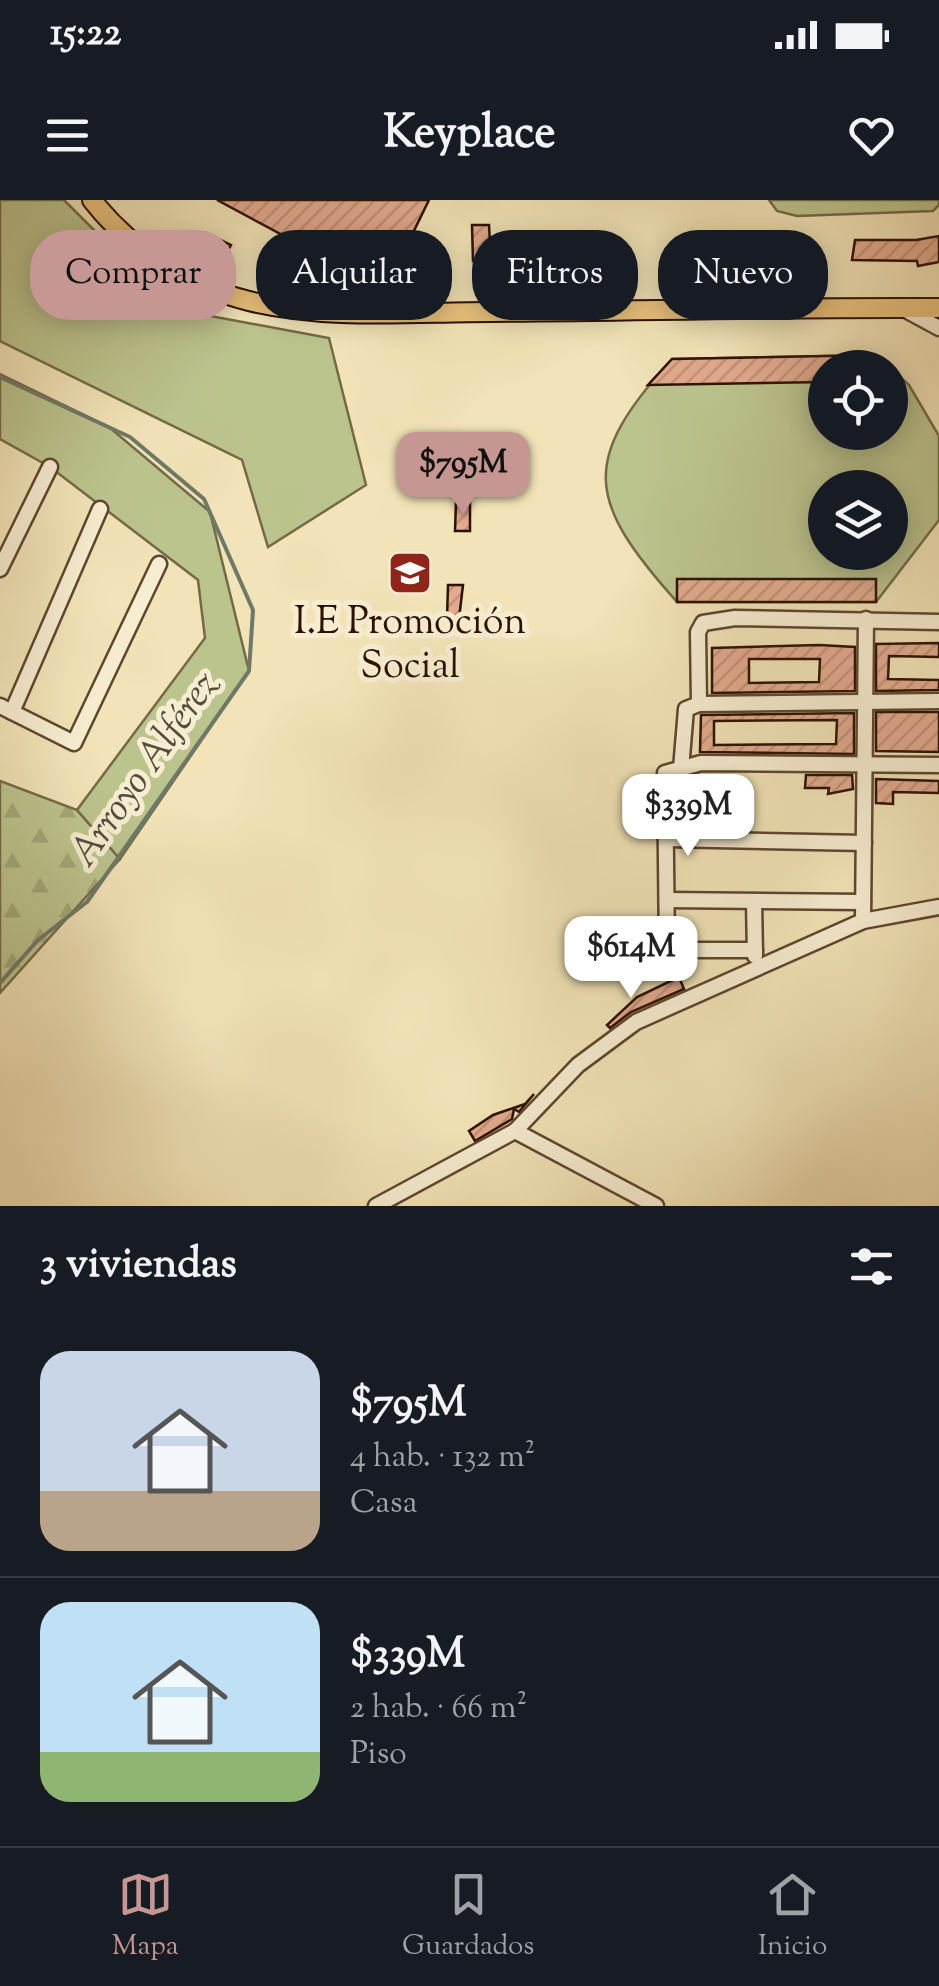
<!DOCTYPE html>
<html lang="es">
<head>
<meta charset="utf-8">
<style>
  :root { --surface:#171b24; --page:#20242c; --text:#f1f3f6; --muted:#9ea1a6; --line:#363941; --accent:#c59692 }
  body { margin:0; font-family:"Sorts Mill Goudy",serif; background:var(--page); color:var(--text); height:100vh; display:flex; flex-direction:column; font-size:38px; white-space:nowrap }
  * { box-sizing:border-box; margin:0 }
  p { font-size:32px; color:var(--muted) }
  .icon { flex:none; width:55px; height:55px; fill:none; stroke:currentColor; stroke-width:2; stroke-linecap:round; stroke-linejoin:round }
  .map { position:relative; height:1006px; overflow:hidden }
  .drawer { display:flex; flex-direction:column; background:var(--surface); flex:1 }
  .drawer>* { flex:none }
  .top-card { position:absolute; left:30px; top:30px; width:880px; height:90px; display:flex; gap:20px }
  .controls { position:absolute; left:808px; top:150px; display:grid; gap:20px }
  .controls a { display:grid; place-items:center; width:100px; height:100px; border-radius:50%; background:var(--surface); box-shadow:0 5px 25px #0003; font-size:50px }
  .price { position:absolute; translate:-50% -85px; padding:0 22px; border-radius:20px; background:#fff; color:#222; font-size:32px; line-height:65px; filter:drop-shadow(0 2px 5px #0008) }
  .price::after { content:''; position:absolute; left:50%; top:60px; width:30px; height:22px; margin-left:-15px; background:inherit; clip-path:polygon(0 0,100% 0,50% 100%) }
  .price.current { background:var(--accent); color:#111 }
  ul { padding:0; list-style:none }
  li { display:flex; align-items:center; gap:30px; height:250px; padding:0 40px }
  li+li { border-top:2px solid var(--line) }
  li span { display:grid; place-items:center; flex:none; width:280px; height:200px; border-radius:30px; color:#555 }
  li>.icon { margin-inline-start:auto }
  span .icon { width:120px; height:120px; fill:#fffc; stroke-width:1 }
  li b { font-size:42px }
  h2 { display:flex; justify-content:space-between; align-items:center; height:120px; padding:0 40px; font-size:42px }
  .pill { padding:0 35px; border-radius:40px; background:var(--surface); box-shadow:0 5px 25px #0003; font-size:35px; line-height:90px }
  .pill.current { background:var(--accent); color:#111 }
  .status { display:flex; justify-content:space-between; align-items:center; height:70px; padding:0 50px; background:var(--surface); direction:ltr }
  .status svg { height:28px; fill:currentColor }
  header { display:flex; justify-content:space-between; align-items:center; height:130px; padding:0 40px; background:var(--surface); font-size:45px; font-weight:700 }
  .dock { display:flex; justify-content:space-around; align-items:center; height:140px; border-top:2px solid var(--line); background:var(--surface); font-size:28px; color:var(--muted) }
  .dock a { display:grid; justify-items:center; gap:5px }
  .dock .current { color:var(--accent) }
  .map>svg:first-child { display:block }
  .forest { fill:url(#forest-firs); stroke:#746a47; stroke-width:2.5 }
  .park { fill:#bcc48e; stroke:#746a47; stroke-width:2.5; fill-rule:evenodd }
  .lines { fill:none; stroke-linecap:round; stroke-linejoin:round }
  .stream { stroke:#6e7968; stroke-width:4 }
  .building { fill:url(#building-hatch); stroke:#2b1100; stroke-width:2.5; fill-rule:evenodd }
  .minor-casing { stroke:#5d462e; stroke-width:19 }
  .major-casing { stroke:#2b1100; stroke-width:22 }
  .minor { stroke:#f7edd1; stroke-width:14 }
  .major { stroke:#e9c27c; stroke-width:18 }
  .labels { text-anchor:middle; dominant-baseline:central; stroke-width:10; stroke-linejoin:round; paint-order:stroke }
  .poi-label { font-size:38px; fill:#2b1100; stroke:#f7edd1 }
  .water-label { font-size:40px; font-style:italic; fill:#524e3d; stroke:#f7edd1 }
</style>
</head>
<body>
<div class="status"><b>15:22</b><svg viewBox="0 0 49 12"><path d="M0 12V9h3v3zM5 12V6h3v6zM10 12V3h3v9zM15 12V0h3v12zM26 1h20v11H26zM47 4h2v5h-2z"/></svg></div>
<header><svg class="icon" aria-label="menu" viewBox="0 0 24 24"><path d="M4 6h16M4 12h16M4 18h16"/></svg>Keyplace<svg class="icon" aria-label="heart" viewBox="0 0 24 24"><path d="M12 20l-8-8c-3-5 5-10 8-4 3-6 11-1 8 4z"/></svg></header>
<div class="map">
<svg width="939" height="1006" viewBox="0 0 939 1006">
  <defs>
    <pattern id="forest-firs" width="22" height="20" patternUnits="userSpaceOnUse" patternTransform="scale(2.5)"><rect width="22" height="20" fill="#bcc48e"/><path d="M5 1l3.5 6h-7zM16 11l3.5 6h-7z" fill="#a2a779"/></pattern>
    <pattern id="building-hatch" width="6" height="6" patternUnits="userSpaceOnUse" patternTransform="scale(2.5)"><rect width="6" height="6" fill="#e2aa8e"/><path d="M-1 1l2-2M0 6l6-6M5 7l2-2" fill="none" stroke="#c29179"/></pattern>
  </defs>
  <rect width="100%" height="100%" fill="#f2e4b8"/>
  <filter id="stains"><feTurbulence type="fractalNoise" baseFrequency=".002" numOctaves="4"/><feColorMatrix values="0 0 0 0 .2 0 0 0 0 .09 0 0 0 0 .02 0 0 0 .5 -.17"/></filter>
  <radialGradient id="worn" r=".72"><stop offset=".6" stop-color="#630" stop-opacity="0"/><stop offset="1" stop-color="#630" stop-opacity=".3"/></radialGradient>
  <!-- forest -->
  <polygon class="forest" points="0,581 77,610 120,659 0,793"/>
  <!-- park -->
  <g class="park">
    <polygon points="0,0 64,0 173,109 329,138 366,285 268,347 242,260 0,141"/>
    <polygon points="769,0 939,0 939,5 933,11 797,16 777,11"/>
    <path d="M876 155 909 185 939 236V320L876 402H677C587 301 579 261 672 159ZM825 168H890V232H825ZM825 288H890V352H825Z"/>
    <polygon points="0,174 109,227 210,312 249,471 120,659 77,610 205,438 198,380 50,267 0,239"/>
  </g>
  <g class="lines">
    <!-- stream -->
    <polyline class="stream" points="0,177 130,237 204,299 253,410 249,471 87,702 38,740 0,783"/>
  </g>
  <!-- building -->
  <g class="building">
    <polygon points="217,0 429,0 385,90"/>
    <polygon points="472,25 489,25 491,61 473,61"/>
    <polygon points="206,33 231,45 222,61 196,49"/>
    <polygon points="939,36 939,62 918,66 917,61 852,60 855,40 916,40"/>
    <polygon points="876,155 890,168 825,168 825,182 648,185 672,159"/>
    <polygon points="456,302 470,302 470,331 455,331"/>
    <rect x="677" y="379" width="199" height="23"/>
    <polygon points="448,385 463,385 459,419 447,418"/>
    <polygon points="939,443 939,457 889,456 888,479 939,480 939,490 876,491 876,444"/>
    <path d="M819 445 855 447V491L712 493V448ZM749 459H820L819 482 749 483Z"/>
    <polygon points="876,512 939,512 939,552 876,551"/>
    <path d="M854 513V554L700 552 701 515ZM837 520 836 544 714 545V521Z"/>
    <polygon points="806,575 852,575 853,589 828,594 829,588 805,588"/>
    <polygon points="876,579 939,581 939,593 893,592 893,604 876,603"/>
    <polygon points="679,777 684,789 631,812 610,828 607,825 637,797"/>
    <polygon points="534,894 519,912 514,909 512,919 475,941 469,931 493,915 525,904"/>
  </g>
  <g class="lines">
    <defs>
      <g id="minor">
        <polyline points="902,108 939,128"/>
        <polyline points="0,369 50,267"/>
        <polyline points="699,504 939,501"/>
        <polyline points="0,506 74,543 159,364"/>
        <polyline points="12,512 100,309"/>
        <polyline points="681,569 686,509 699,504 698,432 703,423 735,418 939,422"/>
        <polyline points="666,639 864,643"/>
        <polyline points="667,700 863,702"/>
        <polyline points="754,701 755,756"/>
        <polyline points="863,721 866,419"/>
        <polyline points="755,750 667,750 665,573 701,563 939,565"/>
        <polyline points="515,931 656,1006"/>
        <polyline points="376,1006 515,931 578,865 636,822 863,721 939,707"/>
      </g>
      <path id="major" d="M92 0C130 49 188 86 249 101 327 120 411 112 491 112 640 111 790 107 939 108"/>
    </defs>
    <!-- minor casing -->
    <use href="#minor" class="minor-casing"/>
    <!-- major casing -->
    <use href="#major" class="major-casing"/>
    <!-- minor -->
    <use href="#minor" class="minor"/>
    <!-- major -->
    <use href="#major" class="major"/>
  </g>
  <!-- icons -->
  <defs>
    <symbol id="school-square" viewBox="-11 -11 22 22"><rect x="-9" y="-9" width="18" height="18" rx="4" fill="#8f2418" stroke="#f7edd1"/><path d="M0-5L7-2L0 1L-7-2ZM-4 1L0 2.5L4 1V4Q0 6-4 4Z" fill="#fff"/></symbol>
  </defs>
  <g fill-rule="evenodd">
    <use href="#school-square" x="385" y="348" width="50" height="50"/>
  </g>
  <g class="labels">
    <!-- poi labels -->
    <g class="poi-label">
      <text x="410" y="424">I.E Promoción<tspan x="410" dy="44">Social</tspan></text>
    </g>
    <!-- water labels -->
    <g class="water-label">
      <text transform="translate(146 570) rotate(-55)">Arroyo Alférez</text>
    </g>
  </g>
  <rect width="100%" height="100%" filter="url(#stains)"/>
  <rect width="100%" height="100%" fill="url(#worn)"/>
</svg>
<div class="controls">
<a><svg class="icon" aria-label="locate" viewBox="0 0 24 24"><circle cx="12" cy="12" r="6"/><path d="M12 2v4M12 18v4M2 12h4M18 12h4"/></svg></a>
<a><svg class="icon" aria-label="layers" viewBox="0 0 24 24"><path d="M12 4l9 5-9 5-9-5zM3 14l9 5 9-5"/></svg></a>
</div>
<b class="price current" style="left:463px;top:317px">$795M</b>
<b class="price" style="left:688px;top:659px">$339M</b>
<b class="price" style="left:631px;top:801px">$614M</b>
<div class="top-card">
<a class="pill current">Comprar</a>
<a class="pill">Alquilar</a>
<a class="pill">Filtros</a>
<a class="pill">Nuevo</a>
</div>
</div>
<section class="drawer">
<h2>3 viviendas<svg class="icon" aria-label="filters" viewBox="0 0 24 24"><path d="M4 7h16M4 17h16"/><circle cx="9" cy="7" r="2"/><circle cx="15" cy="17" r="2"/></svg></h2>
<ul>
<li><span style="background:linear-gradient(#c9d6e8 70%,#b9a48a 0)"><svg class="icon" aria-label="home" viewBox="0 0 24 24"><path d="M3 11l9-7 9 7M6 9v11h12V9"/></svg></span><div><b>$795M</b><p>4 hab. · 132 m²</p><p>Casa</p></div></li>
<li><span style="background:linear-gradient(#bfe0f5 75%,#8fb573 0)"><svg class="icon" aria-label="home" viewBox="0 0 24 24"><path d="M3 11l9-7 9 7M6 9v11h12V9"/></svg></span><div><b>$339M</b><p>2 hab. · 66 m²</p><p>Piso</p></div></li>
</ul>
</section>
<nav class="dock">
<a class="current"><svg class="icon" aria-label="map" viewBox="0 0 24 24"><path d="M3 6l6-2 6 2 6-2v14l-6 2-6-2-6 2zM9 4v14M15 6v14"/></svg>Mapa</a>
<a><svg class="icon" aria-label="saved" viewBox="0 0 24 24"><path d="M7 4h10v16l-5-4-5 4z"/></svg>Guardados</a>
<a><svg class="icon" aria-label="home" viewBox="0 0 24 24"><path d="M3 11l9-7 9 7M6 9v11h12V9"/></svg>Inicio</a>
</nav>
</body>
</html>
